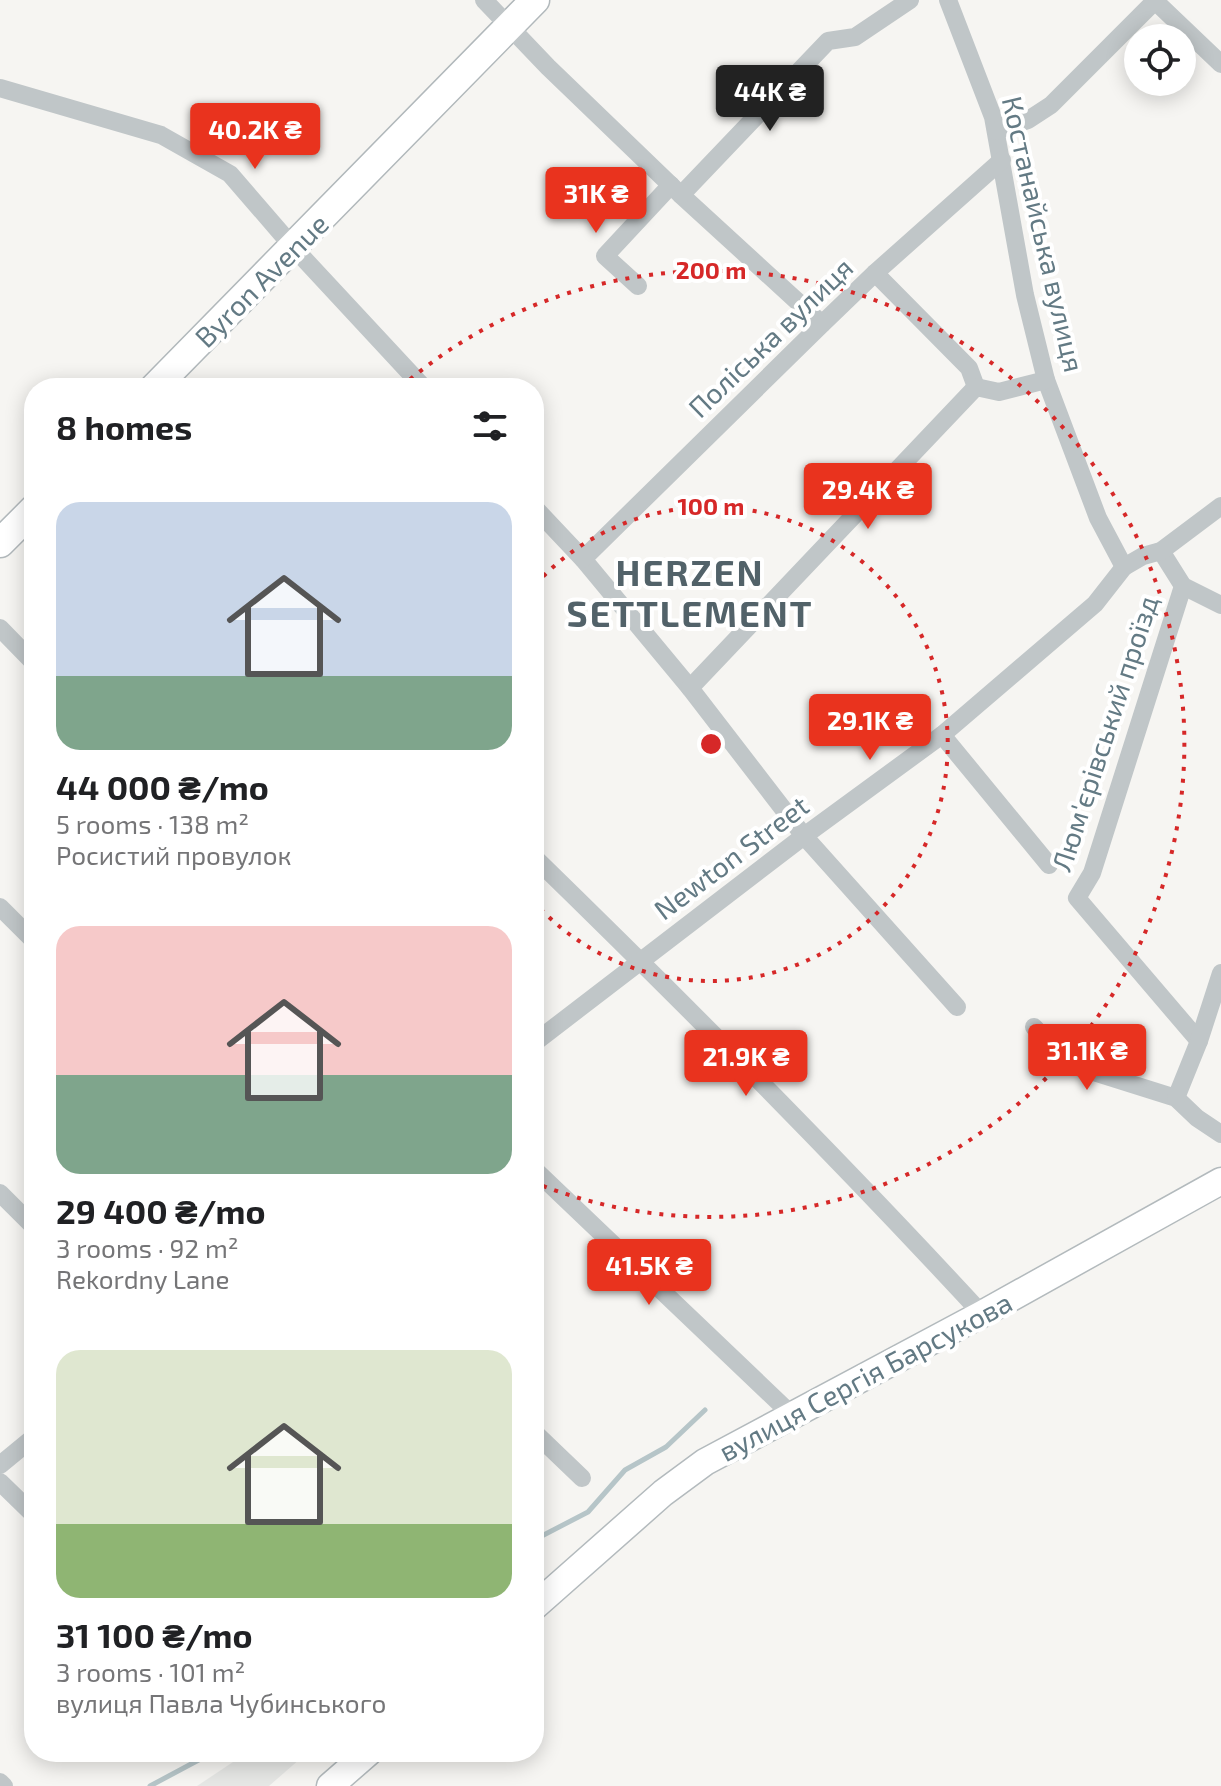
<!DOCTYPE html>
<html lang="en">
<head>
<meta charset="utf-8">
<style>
  :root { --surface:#fff; --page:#f6f6f6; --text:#202124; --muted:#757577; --accent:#e9331e }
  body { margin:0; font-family:"Exo 2",sans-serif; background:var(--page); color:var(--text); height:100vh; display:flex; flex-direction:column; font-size:30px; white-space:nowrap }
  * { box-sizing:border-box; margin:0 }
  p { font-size:26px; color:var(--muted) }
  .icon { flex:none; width:44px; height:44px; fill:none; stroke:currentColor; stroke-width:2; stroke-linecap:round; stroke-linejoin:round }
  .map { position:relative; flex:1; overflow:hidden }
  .details { position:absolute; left:24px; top:378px; width:520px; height:1384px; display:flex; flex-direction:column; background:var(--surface); border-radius:32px; box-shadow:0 4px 20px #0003 }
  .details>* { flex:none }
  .buttons { position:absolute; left:1124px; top:24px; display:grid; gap:16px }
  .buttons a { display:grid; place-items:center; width:72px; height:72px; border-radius:50%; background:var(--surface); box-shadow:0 4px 20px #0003; font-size:40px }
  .price { position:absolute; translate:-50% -68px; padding:0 18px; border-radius:8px; background:var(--accent); color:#fff; font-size:26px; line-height:52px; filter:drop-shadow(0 2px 4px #0008) }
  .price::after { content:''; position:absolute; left:50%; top:48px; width:24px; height:18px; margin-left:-12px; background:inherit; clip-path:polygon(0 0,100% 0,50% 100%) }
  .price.on { background:#222; color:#fff }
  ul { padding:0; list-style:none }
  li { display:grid; align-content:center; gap:16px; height:424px; padding:0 32px }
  li span { display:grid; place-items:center; height:248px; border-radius:24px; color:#555 }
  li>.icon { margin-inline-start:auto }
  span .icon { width:144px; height:144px; fill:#fffc; stroke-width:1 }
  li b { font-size:34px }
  h2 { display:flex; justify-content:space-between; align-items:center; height:96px; padding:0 32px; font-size:34px }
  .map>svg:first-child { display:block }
  .built { fill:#e6e7e5 }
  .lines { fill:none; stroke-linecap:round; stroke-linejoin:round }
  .stream { stroke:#b6c5c8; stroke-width:5 }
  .secondary-casing { stroke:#b3babd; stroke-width:29 }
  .primary-casing { stroke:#b1b8bb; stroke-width:31 }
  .street { stroke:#c0c6c8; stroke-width:18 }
  .secondary { stroke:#fff; stroke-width:26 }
  .primary { stroke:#fff; stroke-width:28 }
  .ring { fill:none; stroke:#d62828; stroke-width:4; stroke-dasharray:4 8 }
  .labels { text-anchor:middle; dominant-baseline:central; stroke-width:8; stroke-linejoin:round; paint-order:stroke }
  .street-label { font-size:28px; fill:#637a84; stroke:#fff }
  .district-label { font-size:36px; font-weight:bold; letter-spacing:2px; fill:#526269; stroke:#fff }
  .centre { fill:#d62828; stroke:#fff; stroke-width:4 }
  .ring-label { font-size:24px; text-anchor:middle; font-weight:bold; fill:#d62828; stroke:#fff; stroke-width:8; stroke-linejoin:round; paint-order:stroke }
</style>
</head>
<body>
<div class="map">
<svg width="1221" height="1786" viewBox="0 0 1221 1786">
  <rect width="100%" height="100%" fill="#f6f5f2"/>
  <!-- built -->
  <polygon class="built" points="248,1752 308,1752 269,1786 197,1786"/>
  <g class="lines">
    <!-- stream -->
    <g class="stream">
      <polyline points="534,1540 588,1512 625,1470 666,1447 705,1410"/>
      <polyline points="150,1786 208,1755 218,1752"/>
    </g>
    <defs>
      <g id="secondary">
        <polyline points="534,1607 663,1493 705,1462 982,1314 1221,1181"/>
        <polyline points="330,1786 369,1752"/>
      </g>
      <g id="primary">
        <polyline points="154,388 535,0"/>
        <polyline points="0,543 34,509"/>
      </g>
    </defs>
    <!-- secondary casing -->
    <use href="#secondary" class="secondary-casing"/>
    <!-- primary casing -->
    <use href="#primary" class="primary-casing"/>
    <!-- street -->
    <g class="street">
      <polyline points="484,0 548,67 681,195 822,324"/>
      <polyline points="948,0 993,117 1025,295 1046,380 1098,518 1124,567"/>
      <polyline points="1155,1 1221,64"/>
      <polyline points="0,88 161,135 230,174 293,247 424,388"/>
      <polyline points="996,131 1028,120 1051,105 1156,0"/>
      <polyline points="681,195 828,41 855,37 910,0"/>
      <polyline points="875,273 969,368 976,387"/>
      <polyline points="638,286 605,256 671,185"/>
      <polyline points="534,507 583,559 690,688 804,836 957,1007"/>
      <polyline points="1161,551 1183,586 1221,605"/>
      <polyline points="583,559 822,324 875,273 1002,160"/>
      <polyline points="1183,586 1092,873 1077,898 1199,1041"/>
      <polyline points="0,628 34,663"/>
      <polyline points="690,688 976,387 999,392 1046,380"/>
      <polyline points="942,735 1049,865"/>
      <path d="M534 857C687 1006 837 1157 982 1314"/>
      <polyline points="0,907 34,941"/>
      <polyline points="1034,1027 1068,1064 1176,1098 1197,1118 1221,1134"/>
      <polyline points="534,1043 804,836 942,735 1095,604 1124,567 1143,556 1161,551 1221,506"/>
      <polyline points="1176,1098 1199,1041 1221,973"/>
      <polyline points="534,1169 792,1415"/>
      <polyline points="0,1193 34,1227"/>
      <polyline points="534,1432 582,1478"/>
      <polyline points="0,1465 34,1437"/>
      <polyline points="0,1482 34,1515"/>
      <polyline points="0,1782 4,1786"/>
    </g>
    <!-- secondary -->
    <use href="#secondary" class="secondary"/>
    <!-- primary -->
    <use href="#primary" class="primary"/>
  </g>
  <!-- distance rings -->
  <g class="ring">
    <path d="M535 585A237 237 0 1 1 535 903"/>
    <path d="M401 387A473 473 0 1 1 538 1184"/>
  </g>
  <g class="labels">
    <!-- street labels -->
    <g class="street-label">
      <text transform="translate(1044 234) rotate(77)">Костанайська вулиця</text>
      <text transform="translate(261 280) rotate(-45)">Byron Avenue</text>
      <text transform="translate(770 337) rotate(-44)">Поліська вулиця</text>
      <text transform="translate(1104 733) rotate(-72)">Люм'єрівський проїзд</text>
      <text transform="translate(731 857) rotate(-37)">Newton Street</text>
      <text transform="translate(865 1376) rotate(-28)">вулиця Сергія Барсукова</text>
    </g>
    <!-- district labels -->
    <g class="district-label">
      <text x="690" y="571">HERZEN<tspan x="690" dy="41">SETTLEMENT</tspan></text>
    </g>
  </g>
  <circle cx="711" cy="744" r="12" class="centre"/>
  <g class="ring-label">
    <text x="711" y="279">200 m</text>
    <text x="711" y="515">100 m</text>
  </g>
</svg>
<div class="buttons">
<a><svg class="icon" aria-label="locate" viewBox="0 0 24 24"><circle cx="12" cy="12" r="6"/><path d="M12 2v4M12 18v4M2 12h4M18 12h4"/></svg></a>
</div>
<b class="price on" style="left:770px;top:133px">44K ₴</b>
<b class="price" style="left:255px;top:171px">40.2K ₴</b>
<b class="price" style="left:596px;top:235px">31K ₴</b>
<b class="price" style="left:868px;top:531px">29.4K ₴</b>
<b class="price" style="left:870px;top:762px">29.1K ₴</b>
<b class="price" style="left:1087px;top:1092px">31.1K ₴</b>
<b class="price" style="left:746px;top:1098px">21.9K ₴</b>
<b class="price" style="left:649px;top:1307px">41.5K ₴</b>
<section class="details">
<h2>8 homes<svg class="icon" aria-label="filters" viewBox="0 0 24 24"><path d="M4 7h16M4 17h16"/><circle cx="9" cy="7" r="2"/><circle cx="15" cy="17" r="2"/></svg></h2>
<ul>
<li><span style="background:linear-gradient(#c9d6e8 70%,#7fa58c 0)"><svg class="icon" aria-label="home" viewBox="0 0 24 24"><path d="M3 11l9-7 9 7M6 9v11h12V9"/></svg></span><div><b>44 000 ₴/mo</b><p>5 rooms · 138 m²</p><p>Росистий провулок</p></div></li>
<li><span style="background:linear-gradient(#f6c9c9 60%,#7fa58c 0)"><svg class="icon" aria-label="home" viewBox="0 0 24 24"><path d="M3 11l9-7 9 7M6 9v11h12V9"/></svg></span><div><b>29 400 ₴/mo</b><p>3 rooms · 92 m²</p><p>Rekordny Lane</p></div></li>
<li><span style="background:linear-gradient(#dfe7d0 70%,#8fb573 0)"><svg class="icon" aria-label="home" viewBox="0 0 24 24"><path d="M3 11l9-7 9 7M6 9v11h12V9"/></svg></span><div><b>31 100 ₴/mo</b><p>3 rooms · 101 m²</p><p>вулиця Павла Чубинського</p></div></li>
</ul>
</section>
</div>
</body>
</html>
